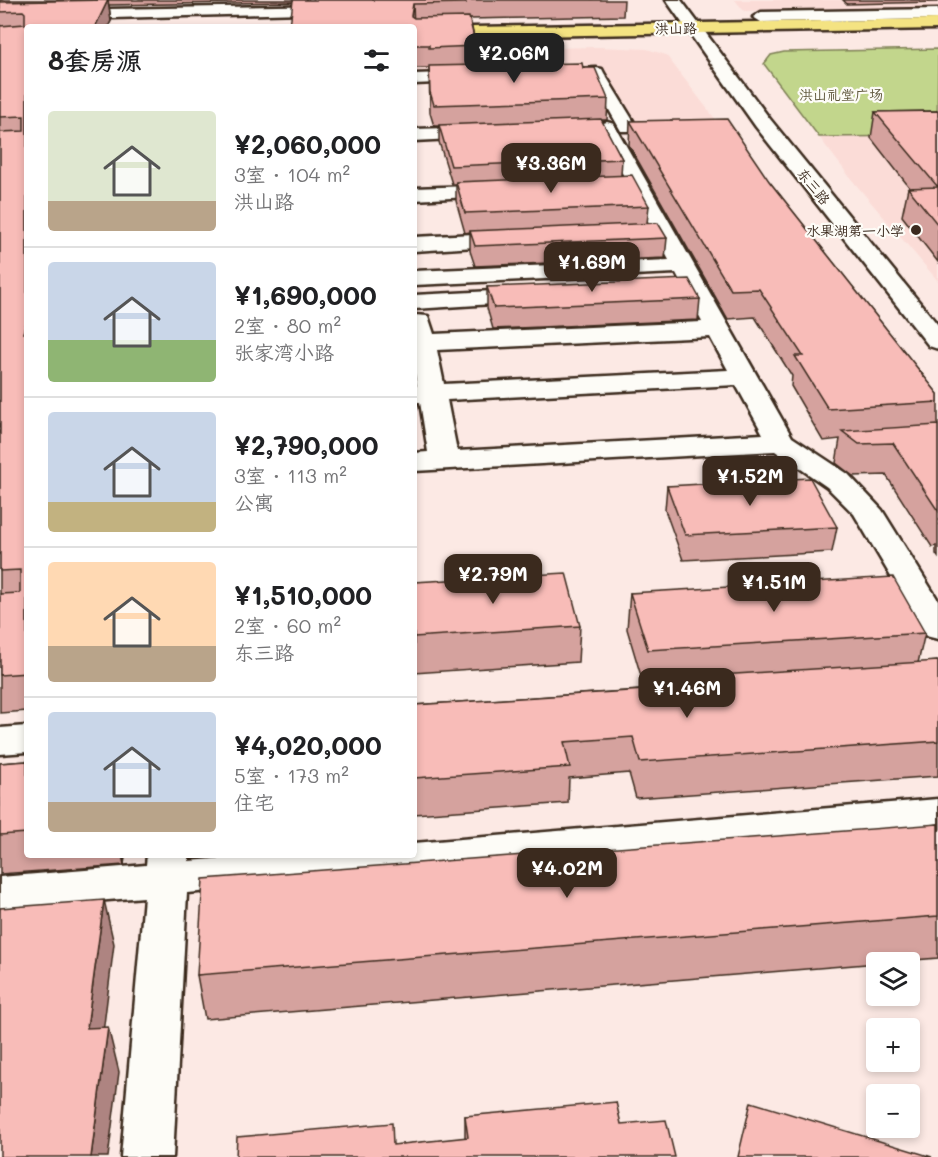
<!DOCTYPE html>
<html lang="zh">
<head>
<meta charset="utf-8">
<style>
  :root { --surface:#fff; --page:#f6f6f6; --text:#202124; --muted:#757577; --line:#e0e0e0; --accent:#3b2a1e }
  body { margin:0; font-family:Mali,"LXGW WenKai TC",sans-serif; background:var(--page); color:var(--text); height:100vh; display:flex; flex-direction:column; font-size:22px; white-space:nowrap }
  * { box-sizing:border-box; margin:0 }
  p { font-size:20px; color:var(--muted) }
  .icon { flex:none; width:33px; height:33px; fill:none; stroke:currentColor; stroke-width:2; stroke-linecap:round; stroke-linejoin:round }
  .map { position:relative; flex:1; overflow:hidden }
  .details { position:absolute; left:24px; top:24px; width:393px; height:834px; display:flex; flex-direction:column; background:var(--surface); border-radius:6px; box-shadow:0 3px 9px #0003 }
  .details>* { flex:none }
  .buttons { position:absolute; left:866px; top:952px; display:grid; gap:12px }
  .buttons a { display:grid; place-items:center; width:54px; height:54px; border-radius:6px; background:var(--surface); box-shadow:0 3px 9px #0003; font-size:30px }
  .price { position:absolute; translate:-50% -51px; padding:0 14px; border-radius:12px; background:var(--accent); color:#fff; font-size:20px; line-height:39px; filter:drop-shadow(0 2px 3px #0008) }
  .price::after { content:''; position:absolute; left:50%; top:36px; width:18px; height:14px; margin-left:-9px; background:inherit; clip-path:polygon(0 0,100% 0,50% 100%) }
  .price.current { background:#222; color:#fff }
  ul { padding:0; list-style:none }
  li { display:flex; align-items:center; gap:18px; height:150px; padding:0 24px }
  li+li { border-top:2px solid var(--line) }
  li span { display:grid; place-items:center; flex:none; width:168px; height:120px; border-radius:6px; color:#555 }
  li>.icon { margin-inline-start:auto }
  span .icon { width:72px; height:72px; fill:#fffc; stroke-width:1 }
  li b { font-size:26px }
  h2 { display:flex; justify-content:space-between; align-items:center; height:72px; padding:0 24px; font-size:26px }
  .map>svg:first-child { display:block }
  .built { fill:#fbdcd7 }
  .green { fill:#c2d68c; stroke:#7e8055; stroke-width:1.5 }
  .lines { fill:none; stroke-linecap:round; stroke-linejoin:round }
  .minor-casing { stroke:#3b2a1e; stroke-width:5 }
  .major-casing { stroke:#3b2a1e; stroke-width:5 }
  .minor { fill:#fdfcf7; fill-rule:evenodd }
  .major { fill:#f4e382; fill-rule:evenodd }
  .wall { fill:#d5a29e; stroke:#3b2a1e; stroke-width:1.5 }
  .shaded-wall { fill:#ae8481; stroke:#3b2a1e; stroke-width:1.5 }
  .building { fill:#f8bcb8; stroke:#3b2a1e; stroke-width:1.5 }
  .poi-dot { fill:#3b2a1e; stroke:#fdfcf7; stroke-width:2 }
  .labels { text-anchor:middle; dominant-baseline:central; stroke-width:4.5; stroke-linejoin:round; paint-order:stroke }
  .far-street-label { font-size:14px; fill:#3b2a1e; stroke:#fdfcf7 }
  .far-park-label { font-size:14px; fill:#5d553a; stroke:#fdfcf7 }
  .far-poi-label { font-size:14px; fill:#3b2a1e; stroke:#fdfcf7; text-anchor:end }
</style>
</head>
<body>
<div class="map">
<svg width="938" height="1157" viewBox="0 0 938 1157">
  <rect width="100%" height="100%" fill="#fce9e4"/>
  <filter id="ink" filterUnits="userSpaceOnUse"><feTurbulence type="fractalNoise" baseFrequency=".0167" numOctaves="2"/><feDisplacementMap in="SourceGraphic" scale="12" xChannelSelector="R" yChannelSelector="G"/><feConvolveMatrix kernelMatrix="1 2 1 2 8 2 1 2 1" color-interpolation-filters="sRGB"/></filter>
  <g filter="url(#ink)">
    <!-- built -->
    <g class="built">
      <polygon points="735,0 938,0 938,7 744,11"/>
      <polygon points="597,47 647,49 666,55 716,120 617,123 592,77 414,82 414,51"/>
      <polygon points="938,125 938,281 852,180 819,137 936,136"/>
    </g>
    <!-- green -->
    <polygon class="green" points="938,49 937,136 819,137 764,64 771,55 784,52"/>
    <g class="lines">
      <defs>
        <g id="minor">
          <polygon points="666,0 681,0 770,119 938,325 938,349 929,346 756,127"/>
          <polygon points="337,5 344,9 342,12 0,21 0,11"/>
          <polygon points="938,9 938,19 761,22 753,17 761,12"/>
          <polygon points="491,35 499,40 511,76 508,80 496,80 493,76 483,40"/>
          <polygon points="596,68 602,69 604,73 637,127 635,131 621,131 591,78 554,78 551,74 554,70"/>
          <polygon points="475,72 481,73 484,77 481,81 414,84 414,74"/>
          <path d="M607 122 614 124 616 128 792 437 848 474 882 510 938 600V639L926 636 854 514 827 487 775 451 414 471V453L428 452 420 402H414V386H417L414 367V315L428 316 434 334 702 322 676 273 414 285V271L669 260 598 128 600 124ZM710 337 728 370 444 384 437 350ZM736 385 763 434 457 451 447 400Z"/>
          <polygon points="484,127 491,129 493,133 491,137 414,141 414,129"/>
          <polygon points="499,185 506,187 509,191 506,195 414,200 414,188"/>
          <polygon points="514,232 522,234 525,239 522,244 414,251 414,237"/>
          <polygon points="532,289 541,291 544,296 541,301 414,309 414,295"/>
          <polygon points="27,726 27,752 0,754 0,728"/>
          <polygon points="938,799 938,829 187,893 173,1157 121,1157 144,897 0,909 0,877 146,865 147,855 189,855 189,861 262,855 414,855 414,843"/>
        </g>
        <polygon id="major" points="938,19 938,29 414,38 414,28"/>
      </defs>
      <!-- minor casing -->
      <use href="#minor" class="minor-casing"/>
      <!-- major casing -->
      <use href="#major" class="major-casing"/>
      <!-- minor -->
      <use href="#minor" class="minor"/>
      <!-- major -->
      <use href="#major" class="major"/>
    </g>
    <!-- wall -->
    <g class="wall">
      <polygon points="0,0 624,0 623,16 470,19 476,46 476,65 583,68 608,99 607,120 601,120 622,159 621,175 649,206 647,223 667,238 665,258 475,266 470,251 470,232 465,233 456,201 456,184 452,184 439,142 439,126 434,126 430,113 429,68 414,68 414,27 293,2 109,5 111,21 108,27 27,27 27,711 0,713"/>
      <polygon points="843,0 938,0 938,2 847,4"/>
      <polygon points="938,111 938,262 902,216 908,188 910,188 871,138 875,112"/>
      <polygon points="630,121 769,181 938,394 938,557 936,554 936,546 932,547 886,475 853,476 836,463 840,439 823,441 791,386 792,376 755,317 728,319 629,145"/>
      <polygon points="487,287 700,299 698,320 493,329 487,308"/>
      <polygon points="667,486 837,527 832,552 683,560 665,510"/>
      <polygon points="414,582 580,626 578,662 414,673"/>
      <polygon points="630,593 925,633 918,663 938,661 938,776 636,798 629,773 569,778 568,803 414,814 414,705 655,689 656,686 644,686 627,629"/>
      <polygon points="27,761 27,855 125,855 124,865 0,874 0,763"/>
      <polygon points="938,824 938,958 205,1019 197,975"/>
      <polygon points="465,1116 621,1124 394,1145 465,1138"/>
    </g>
    <!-- shaded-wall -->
    <g class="shaded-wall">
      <polygon points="108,0 111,21 108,27 95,27"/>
      <polygon points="413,4 414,27 411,16"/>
      <polygon points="27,320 27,354 23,333"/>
      <polygon points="122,855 125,855 124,865"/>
      <polygon points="104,900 114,944 98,1073 87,1028"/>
      <polygon points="108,1027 119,1072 108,1157 91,1157"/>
    </g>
    <!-- building -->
    <g class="building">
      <polygon points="108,0 95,27 27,27 27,320 23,333 27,333 27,673 0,675 0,594 20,593 20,570 0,571 0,132 24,131 24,116 0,117 0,26 25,24 25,13 23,11 0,12 0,2"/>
      <polygon points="293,0 465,0 466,3 413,4 411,16 414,18 469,17 476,46 429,48 429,45 414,45 414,27 290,27"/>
      <polygon points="582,63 583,68 595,68 608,99 434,105 430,92 429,66"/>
      <polygon points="938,111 938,225 908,188 938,187 875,112"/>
      <polygon points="601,119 622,159 451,166 439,125"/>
      <polygon points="727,119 769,181 938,394 938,402 828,409 795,356 803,356 759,289 731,290 630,121"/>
      <polygon points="632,175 649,206 465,213 456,182"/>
      <polygon points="658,223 667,238 475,246 470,231"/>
      <polygon points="689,279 700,299 494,308 487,287"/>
      <polygon points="938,425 938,511 893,443 859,444 842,431"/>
      <polygon points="810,478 837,527 685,535 667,486"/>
      <polygon points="566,573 580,626 414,637 414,582"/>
      <polygon points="893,577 925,633 648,650 630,593"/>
      <polygon points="938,661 938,741 640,762 633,737 564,742 570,767 414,778 414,705 659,689 656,679"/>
      <polygon points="27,761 27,833 0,835 0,763"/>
      <polygon points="938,824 938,916 197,975 203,879"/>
      <polygon points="104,900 87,1028 108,1027 91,1157 0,1157 0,908"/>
      <polygon points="616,1102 621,1124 666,1120 675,1157 236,1157 237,1137 392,1123 393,1145 468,1137 465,1116"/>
      <polygon points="751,1102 932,1157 738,1157"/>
    </g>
  </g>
  <!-- markers -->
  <circle class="poi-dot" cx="916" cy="230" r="6"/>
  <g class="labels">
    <!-- far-street labels -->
    <g class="far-street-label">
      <text transform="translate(676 28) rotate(-1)">洪山路</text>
      <text transform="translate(814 186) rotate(51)">东三路</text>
    </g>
    <!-- far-park labels -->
    <g class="far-park-label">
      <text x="841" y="94">洪山礼堂广场</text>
    </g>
    <!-- far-poi labels -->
    <g class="far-poi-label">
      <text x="904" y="230">水果湖第一小学</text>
    </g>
  </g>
</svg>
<div class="buttons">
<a><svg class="icon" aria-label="layers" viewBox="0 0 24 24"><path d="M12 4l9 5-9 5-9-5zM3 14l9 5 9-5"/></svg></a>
<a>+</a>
<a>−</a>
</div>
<b class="price current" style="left:514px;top:84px">¥2.06M</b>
<b class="price" style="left:551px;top:194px">¥3.36M</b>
<b class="price" style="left:592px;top:293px">¥1.69M</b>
<b class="price" style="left:750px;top:507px">¥1.52M</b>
<b class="price" style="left:493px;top:605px">¥2.79M</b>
<b class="price" style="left:774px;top:613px">¥1.51M</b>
<b class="price" style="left:687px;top:719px">¥1.46M</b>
<b class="price" style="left:567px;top:899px">¥4.02M</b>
<section class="details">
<h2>8套房源<svg class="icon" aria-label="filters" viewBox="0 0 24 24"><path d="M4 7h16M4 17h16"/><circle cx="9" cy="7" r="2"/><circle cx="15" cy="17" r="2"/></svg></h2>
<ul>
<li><span style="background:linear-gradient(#dfe7d0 75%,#b9a48a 0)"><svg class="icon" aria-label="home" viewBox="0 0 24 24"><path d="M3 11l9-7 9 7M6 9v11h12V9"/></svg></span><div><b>¥2,060,000</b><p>3室 · 104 m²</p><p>洪山路</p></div></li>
<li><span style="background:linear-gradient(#c9d6e8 65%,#8fb573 0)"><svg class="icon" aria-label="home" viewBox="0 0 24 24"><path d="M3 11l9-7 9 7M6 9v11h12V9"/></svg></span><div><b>¥1,690,000</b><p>2室 · 80 m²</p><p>张家湾小路</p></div></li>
<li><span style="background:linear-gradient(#c9d6e8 75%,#c2b280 0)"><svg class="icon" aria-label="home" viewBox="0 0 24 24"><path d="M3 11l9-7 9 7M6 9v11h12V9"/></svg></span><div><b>¥2,790,000</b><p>3室 · 113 m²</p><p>公寓</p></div></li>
<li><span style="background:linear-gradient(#ffd9b3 70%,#b9a48a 0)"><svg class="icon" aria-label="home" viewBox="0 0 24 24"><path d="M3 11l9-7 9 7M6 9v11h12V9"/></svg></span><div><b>¥1,510,000</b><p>2室 · 60 m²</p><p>东三路</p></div></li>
<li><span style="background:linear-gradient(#c9d6e8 75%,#b9a48a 0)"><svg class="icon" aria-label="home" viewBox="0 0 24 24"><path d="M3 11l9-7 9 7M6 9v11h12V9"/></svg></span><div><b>¥4,020,000</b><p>5室 · 173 m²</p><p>住宅</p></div></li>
</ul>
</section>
</div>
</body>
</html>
